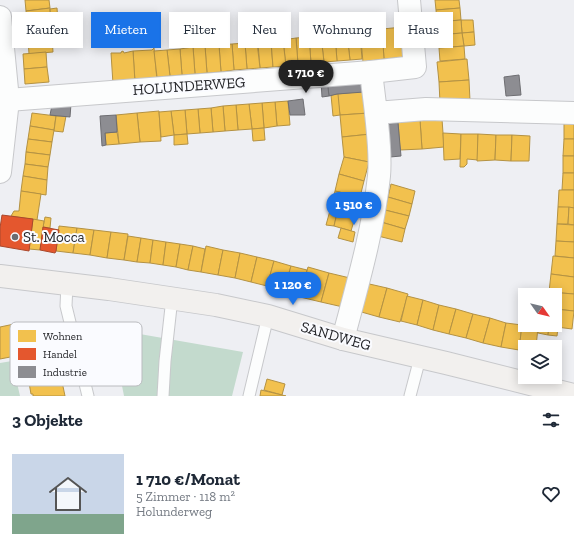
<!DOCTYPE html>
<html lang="de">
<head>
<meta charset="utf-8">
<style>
  :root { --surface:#fff; --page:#f2f2f3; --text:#1f2937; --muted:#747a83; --line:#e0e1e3; --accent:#1a73e8 }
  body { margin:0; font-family:"Zilla Slab",serif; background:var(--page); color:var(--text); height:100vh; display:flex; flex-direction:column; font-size:15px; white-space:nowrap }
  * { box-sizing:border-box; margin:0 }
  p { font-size:13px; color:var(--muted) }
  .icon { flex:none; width:22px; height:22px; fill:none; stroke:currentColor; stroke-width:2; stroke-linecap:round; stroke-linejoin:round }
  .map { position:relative; height:396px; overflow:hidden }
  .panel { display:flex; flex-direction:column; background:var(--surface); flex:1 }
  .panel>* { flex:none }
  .top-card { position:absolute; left:12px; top:12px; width:550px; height:36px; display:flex; gap:8px }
  .needle { width:26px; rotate:124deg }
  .controls { position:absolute; left:518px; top:288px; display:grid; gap:8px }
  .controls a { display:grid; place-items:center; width:44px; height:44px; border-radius:0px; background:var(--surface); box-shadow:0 2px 10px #0003; font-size:20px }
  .price { position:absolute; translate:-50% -34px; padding:0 9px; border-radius:14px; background:var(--accent); color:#fff; font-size:13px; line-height:26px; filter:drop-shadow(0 1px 2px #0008) }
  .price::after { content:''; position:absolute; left:50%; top:24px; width:12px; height:9px; margin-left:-6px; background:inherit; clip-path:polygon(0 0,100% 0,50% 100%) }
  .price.current { background:#222; color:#fff }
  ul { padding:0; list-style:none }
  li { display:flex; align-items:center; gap:12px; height:100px; padding:0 12px }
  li+li { border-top:1px solid var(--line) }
  li span { display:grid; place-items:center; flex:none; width:112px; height:80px; border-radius:0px; color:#555 }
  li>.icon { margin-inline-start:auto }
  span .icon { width:48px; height:48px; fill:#fffc; stroke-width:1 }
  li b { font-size:17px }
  h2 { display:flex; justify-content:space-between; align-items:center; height:48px; padding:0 12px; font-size:17px }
  .chip { padding:0 14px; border-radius:0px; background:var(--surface); box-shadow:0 2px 10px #0003; font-size:14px; line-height:36px }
  .chip.current { background:var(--accent); color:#fff }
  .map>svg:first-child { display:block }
  .green { fill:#c3dacd }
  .homes { fill:#f2c14e; stroke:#b49243 }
  .shops { fill:#e4572e; stroke:#aa482c }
  .industry { fill:#8d8d92; stroke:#6e6e72 }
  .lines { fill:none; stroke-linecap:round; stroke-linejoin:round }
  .lane-casing { stroke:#c7c8cb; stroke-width:13 }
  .street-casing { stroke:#c7c8cb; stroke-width:24 }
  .secondary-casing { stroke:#c7c8cb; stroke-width:24 }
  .lane { stroke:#fcfdfd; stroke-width:11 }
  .street { stroke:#fcfdfd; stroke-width:22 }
  .secondary { stroke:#f2f0ee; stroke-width:22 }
  .poi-dot { fill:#6b6c70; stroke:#fafbff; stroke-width:1.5 }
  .labels { text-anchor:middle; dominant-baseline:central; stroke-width:4; stroke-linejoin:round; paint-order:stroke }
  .street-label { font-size:15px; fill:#242529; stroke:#fafbff }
  .poi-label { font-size:15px; fill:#242529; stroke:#fafbff; text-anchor:start }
  .key { fill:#fafbff; stroke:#babbbf; stroke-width:1 }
  .key-label { font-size:11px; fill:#242529 }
</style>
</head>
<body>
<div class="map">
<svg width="574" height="396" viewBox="0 0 574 396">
  <rect width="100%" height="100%" fill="#eeeff3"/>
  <!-- green -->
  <g class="green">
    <polygon points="111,329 243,352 232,396 124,396"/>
    <polygon points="12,361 20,396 0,396 0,363"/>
  </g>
  <!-- homes -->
  <g class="homes">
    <polygon points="25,0 49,0 50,8 26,11"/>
    <polygon points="435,0 459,0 460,8 436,10"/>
    <polygon points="50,8 51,23 27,25 26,11"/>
    <polygon points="57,8 58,22 51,23 50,9"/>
    <polygon points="460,8 461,20 437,22 436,10"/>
    <polygon points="461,20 473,20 474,32 462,33"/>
    <polygon points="461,20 462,33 438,35 437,22"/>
    <polygon points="51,23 52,37 28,39 27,25"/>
    <polygon points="360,24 360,33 347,34 347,25"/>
    <polygon points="347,25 347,34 335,35 334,26"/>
    <polygon points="403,27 406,57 384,59 382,29"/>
    <polygon points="382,29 384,59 363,62 360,30"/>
    <polygon points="270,31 273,67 260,68 257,32"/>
    <polygon points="474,32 475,45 464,46 462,33"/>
    <polygon points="360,33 362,59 350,60 347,34"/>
    <polygon points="462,33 464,46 439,48 438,35"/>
    <polygon points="347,34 350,60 337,61 335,35"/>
    <polygon points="335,35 337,61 324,62 321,36"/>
    <polygon points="321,36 324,62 311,63 309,37"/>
    <polygon points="52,37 53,52 29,54 28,39"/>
    <polygon points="309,37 311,63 298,64 296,38"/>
    <polygon points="296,38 298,64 286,66 283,40"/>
    <polygon points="283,40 286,66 273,67 271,41"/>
    <polygon points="257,42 260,68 247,69 245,43"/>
    <polygon points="245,43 247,69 234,70 232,44"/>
    <polygon points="232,44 234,70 221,72 219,45"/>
    <polygon points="219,45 221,72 207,73 205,46"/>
    <polygon points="205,46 207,73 195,74 193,47"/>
    <polygon points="464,46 465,59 440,61 439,48"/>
    <polygon points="193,47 195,74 182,75 180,49"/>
    <polygon points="154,48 157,80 135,82 133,51 152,50"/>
    <polygon points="180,49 182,75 170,76 167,50"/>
    <polygon points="167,50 170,76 157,77 154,51"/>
    <polygon points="123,51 124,53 133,51 135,82 113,84 111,53 121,53 121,52"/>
    <polygon points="46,52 47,67 24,69 23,54"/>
    <polygon points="467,59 469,80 439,82 437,62"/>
    <polygon points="47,67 49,82 25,84 24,69"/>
    <polygon points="469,80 470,101 440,103 439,82"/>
    <polygon points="367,91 369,113 340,115 337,94"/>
    <polygon points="338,94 340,115 333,116 331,95"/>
    <polygon points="288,101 290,125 277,126 275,102"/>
    <polygon points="275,102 277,126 264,128 262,103"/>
    <polygon points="262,103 264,128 252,129 249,104"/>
    <polygon points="249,104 252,129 238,130 236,105"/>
    <polygon points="236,105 238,130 225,131 223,106"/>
    <polygon points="223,106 225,131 213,132 211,108"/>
    <polygon points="211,108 213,132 200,133 198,109"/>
    <polygon points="198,109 200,133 187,134 185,110"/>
    <polygon points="185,110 187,134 174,135 171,111"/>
    <polygon points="159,111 161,141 140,142 137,113"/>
    <polygon points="171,111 174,135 161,137 159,112"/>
    <polygon points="32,113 56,116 54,130 30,126"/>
    <polygon points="137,113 140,142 119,144 116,115"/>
    <polygon points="369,113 371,134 342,137 340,115"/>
    <polygon points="56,116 66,116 63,132 54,131"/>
    <polygon points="442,119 444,147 422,149 420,120"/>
    <polygon points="420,120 422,149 400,150 398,121"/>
    <rect x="564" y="121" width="10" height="18"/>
    <polygon points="30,126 54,130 52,142 28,139"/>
    <polygon points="264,128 265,140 253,141 252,129"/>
    <polygon points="117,132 119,144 106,145 105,133"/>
    <polygon points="443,133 461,134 460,159 444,160"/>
    <polygon points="187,134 188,144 174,145 174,135"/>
    <polygon points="371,134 369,162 344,157 342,137"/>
    <polygon points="461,134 478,134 478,160 467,159 467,164 464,167 460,167"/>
    <polygon points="478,134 496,135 495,160 477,161"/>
    <polygon points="496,135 512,135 511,161 495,160"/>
    <polygon points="512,135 530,136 529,161 511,161"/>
    <polygon points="28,139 52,142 50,155 26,152"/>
    <polygon points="564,139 574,139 574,156 563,156"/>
    <polygon points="26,152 50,155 48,167 25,164"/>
    <rect x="563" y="156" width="11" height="17"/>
    <polygon points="344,157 369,162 364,181 339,174"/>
    <polygon points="25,164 48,167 47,180 23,176"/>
    <polygon points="563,173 574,173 574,190 562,190"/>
    <polygon points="339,174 364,181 360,197 335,191"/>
    <polygon points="23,176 47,180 46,195 21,191"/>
    <polygon points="391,184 415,191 412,204 388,197"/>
    <polygon points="559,190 574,190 574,208 558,207"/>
    <polygon points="21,191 41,194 37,220 11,216 14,211 19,211"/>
    <polygon points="335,191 360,197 356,214 331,207"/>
    <polygon points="388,197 412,204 409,216 385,210"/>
    <polygon points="331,207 338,209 334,226 326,225"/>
    <polygon points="558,207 569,207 568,224 557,224"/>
    <polygon points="569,207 574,208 574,225 568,224"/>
    <polygon points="338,209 356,214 351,231 334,226"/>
    <polygon points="385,210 409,216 405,229 381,222"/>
    <polygon points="45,217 51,218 50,228 43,227"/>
    <polygon points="33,219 44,221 40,250 29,249"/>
    <polygon points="381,222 405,229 402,242 378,236"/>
    <polygon points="557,224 574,225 574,242 556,241"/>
    <polygon points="59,226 77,228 73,253 56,251"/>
    <polygon points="77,228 94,230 90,255 73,253"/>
    <polygon points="341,228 355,232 353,242 338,238"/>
    <polygon points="94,230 111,232 107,258 90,255"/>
    <polygon points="111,232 128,234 124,260 107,258"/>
    <polygon points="128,236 141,238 137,262 124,260"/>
    <polygon points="141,238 153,240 150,263 137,262"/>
    <polygon points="153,240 166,242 163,265 150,263"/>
    <polygon points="556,241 574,242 574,258 555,256"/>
    <polygon points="166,242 180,244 176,267 163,265"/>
    <polygon points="180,244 193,246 188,270 176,267"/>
    <polygon points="193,246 205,249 201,272 188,270"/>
    <polygon points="206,246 223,250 218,275 201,272"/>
    <polygon points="223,250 240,253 235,278 218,275"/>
    <polygon points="240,253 257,257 251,282 235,278"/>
    <polygon points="553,256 574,258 574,277 551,274"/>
    <polygon points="257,257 274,261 267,286 251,282"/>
    <polygon points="274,261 291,266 284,290 267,286"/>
    <polygon points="291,266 307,270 301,294 284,290"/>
    <polygon points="308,267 329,273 321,302 300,297"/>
    <polygon points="329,273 350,278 343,307 321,302"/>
    <polygon points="551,274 574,277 574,294 549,292"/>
    <polygon points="365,283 387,288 379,317 358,311"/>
    <polygon points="387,288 408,294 400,322 379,317"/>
    <polygon points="549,292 574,294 574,311 555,309 555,295 549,295"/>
    <polygon points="407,296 423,300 417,325 401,321"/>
    <polygon points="423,300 439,305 433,330 417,325"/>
    <polygon points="439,305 456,309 449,334 433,330"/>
    <polygon points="456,309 473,314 466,338 449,334"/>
    <polygon points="555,309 574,311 572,329 549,326 549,327 540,326 540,325 555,325"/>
    <polygon points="473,314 490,318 483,343 466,338"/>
    <polygon points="490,318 506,323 501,347 483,343"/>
    <polygon points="19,323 26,354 0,359 0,327"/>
    <polygon points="506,323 522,325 519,350 501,347"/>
    <polygon points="522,325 538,327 536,347 525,347 525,351 519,350"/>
    <polygon points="539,326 549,327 548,335 538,333"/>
    <polygon points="549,326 558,327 557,336 548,335"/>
    <polygon points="55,348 65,396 33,396 33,394 31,394 24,354"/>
    <polygon points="267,379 285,384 282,395 264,390"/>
    <polygon points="261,390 282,395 286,396 260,396"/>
  </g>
  <!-- shops -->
  <g class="shops">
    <polygon points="2,215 33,219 29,251 0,246 0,228"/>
    <polygon points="43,227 59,230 56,251 55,253 40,250"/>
  </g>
  <!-- industry -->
  <g class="industry">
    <polygon points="519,75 521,95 506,96 504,77"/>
    <polygon points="363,77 364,92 337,94 329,96 327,80"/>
    <polygon points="327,80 329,96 322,97 321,81"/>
    <polygon points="303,99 305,115 290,115 288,101"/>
    <polygon points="71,104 70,117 50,115 52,105"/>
    <polygon points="116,115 117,132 105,133 106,145 102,146 100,116"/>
    <polygon points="398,123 401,156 390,157 388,124"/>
  </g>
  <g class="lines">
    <defs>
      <g id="lane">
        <polyline points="67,284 66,306 88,396"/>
        <polyline points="163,396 165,361 172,298"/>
        <polyline points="249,396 268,316"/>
        <polyline points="410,396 420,358"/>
      </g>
      <g id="street">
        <polyline points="0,17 8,100 0,172"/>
        <polyline points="371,72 415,67 409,0"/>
        <polyline points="8,100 371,72 376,113 426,109 574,113"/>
        <path d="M343 339C357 286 373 232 379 176 381 155 378 134 376 113"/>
      </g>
      <polyline id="secondary" points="0,276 109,289 216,305 268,316 343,339 446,363 574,395"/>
    </defs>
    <!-- lane casing -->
    <use href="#lane" class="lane-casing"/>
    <!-- street casing -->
    <use href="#street" class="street-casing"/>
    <!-- secondary casing -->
    <use href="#secondary" class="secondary-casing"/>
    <!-- lane -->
    <use href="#lane" class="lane"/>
    <!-- street -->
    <use href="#street" class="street"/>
    <!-- secondary -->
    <use href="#secondary" class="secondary"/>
  </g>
  <!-- markers -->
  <circle class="poi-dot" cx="15" cy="237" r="4"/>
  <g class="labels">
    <!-- street labels -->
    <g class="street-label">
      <text transform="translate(189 86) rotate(-4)">HOLUNDERWEG</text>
      <text transform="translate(336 336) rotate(16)">SANDWEG</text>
    </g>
    <!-- poi labels -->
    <g class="poi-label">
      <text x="23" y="237">St. Mocca</text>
    </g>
  </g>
  <!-- legend -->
  <rect x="10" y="322" width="132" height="64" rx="6" class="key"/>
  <rect x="18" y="330" width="18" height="12" fill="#f2c14e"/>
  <rect x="18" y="348" width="18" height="12" fill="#e4572e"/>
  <rect x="18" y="366" width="18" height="12" fill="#8d8d92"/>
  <g class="key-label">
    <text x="43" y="340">Wohnen</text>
    <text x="43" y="358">Handel</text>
    <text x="43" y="376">Industrie</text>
  </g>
</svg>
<div class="controls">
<a><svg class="needle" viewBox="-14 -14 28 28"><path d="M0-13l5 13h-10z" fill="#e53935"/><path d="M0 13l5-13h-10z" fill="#747a83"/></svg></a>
<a><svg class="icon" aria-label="layers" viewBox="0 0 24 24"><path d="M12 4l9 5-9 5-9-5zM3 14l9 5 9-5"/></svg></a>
</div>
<b class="price current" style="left:306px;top:94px">1 710 €</b>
<b class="price" style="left:354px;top:226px">1 510 €</b>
<b class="price" style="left:293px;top:306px">1 120 €</b>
<div class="top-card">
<a class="chip">Kaufen</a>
<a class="chip current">Mieten</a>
<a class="chip">Filter</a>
<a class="chip">Neu</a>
<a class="chip">Wohnung</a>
<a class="chip">Haus</a>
</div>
</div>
<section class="panel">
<h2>3 Objekte<svg class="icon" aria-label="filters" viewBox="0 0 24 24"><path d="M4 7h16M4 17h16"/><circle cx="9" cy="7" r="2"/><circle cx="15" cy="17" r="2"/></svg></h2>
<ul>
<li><span style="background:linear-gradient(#c9d6e8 75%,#7fa58c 0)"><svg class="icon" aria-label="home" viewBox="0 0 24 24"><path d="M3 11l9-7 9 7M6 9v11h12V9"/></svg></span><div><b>1 710 €/Monat</b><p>5 Zimmer · 118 m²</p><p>Holunderweg</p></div><svg class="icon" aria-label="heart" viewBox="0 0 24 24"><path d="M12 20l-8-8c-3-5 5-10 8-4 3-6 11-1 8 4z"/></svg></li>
</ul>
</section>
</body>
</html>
